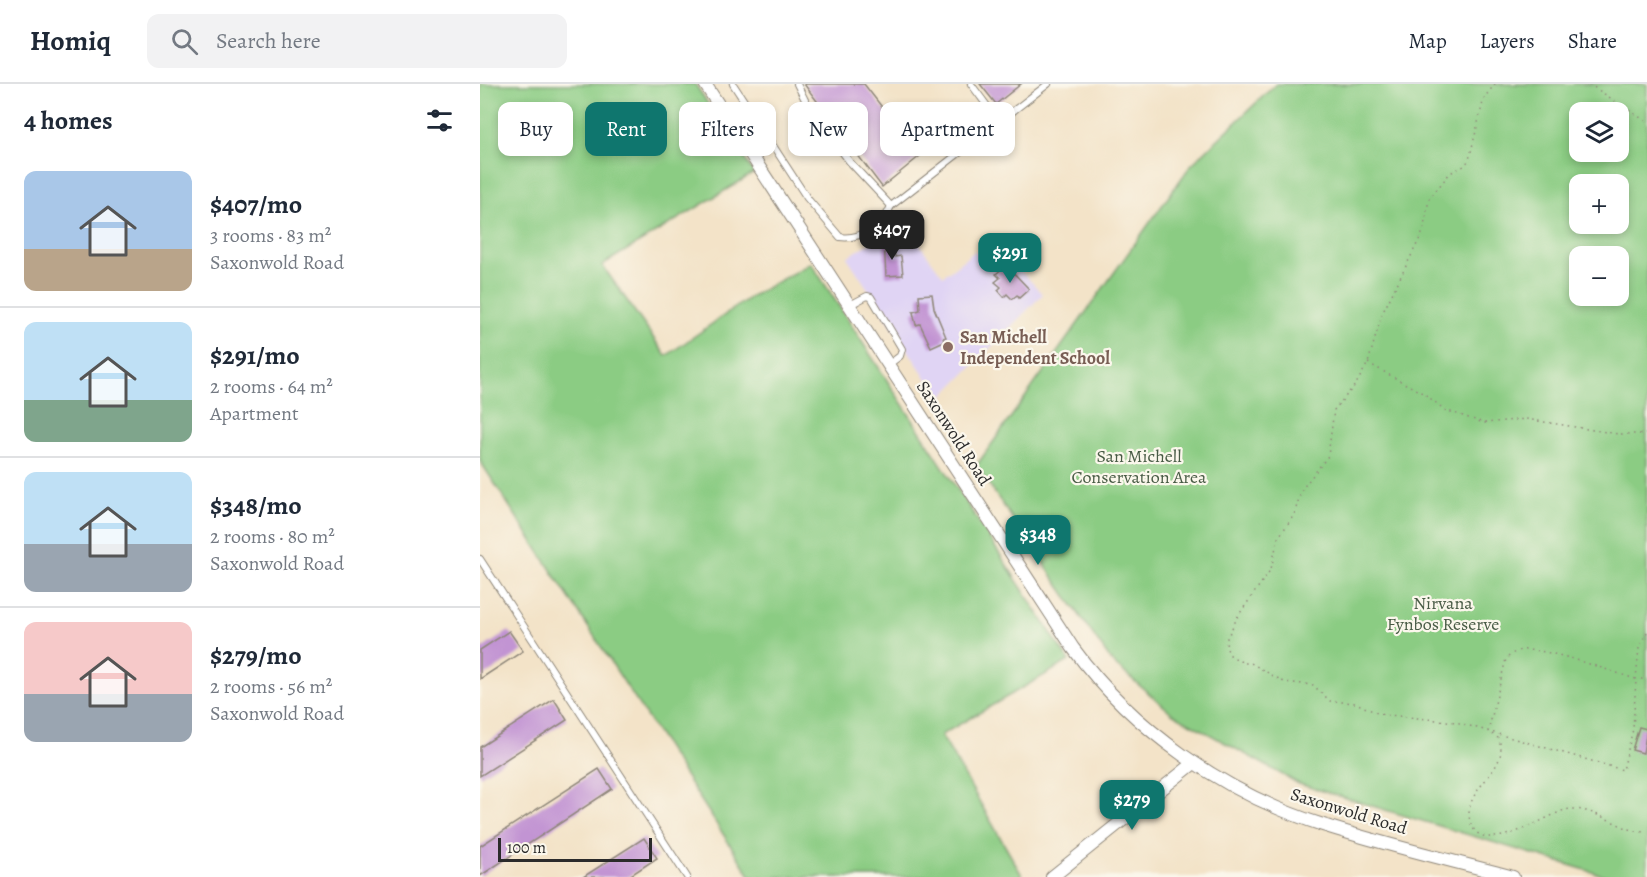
<!DOCTYPE html>
<html lang="en">
<head>
<meta charset="utf-8">
<style>
  :root { --surface:#fff; --page:#f2f2f3; --text:#1f2937; --muted:#747a83; --line:#e0e1e3; --accent:#0f766e }
  body { margin:0; font-family:Alegreya,serif; background:var(--page); color:var(--text); height:100vh; display:flex; flex-direction:column; font-size:22px; white-space:nowrap }
  * { box-sizing:border-box; margin:0 }
  p { font-size:20px; color:var(--muted) }
  .icon { flex:none; width:33px; height:33px; fill:none; stroke:currentColor; stroke-width:2; stroke-linecap:round; stroke-linejoin:round }
  .map { position:relative; flex:1; overflow:hidden }
  .details { display:flex; flex-direction:column; background:var(--surface); width:480px }
  .details>* { flex:none }
  .banner { position:absolute; left:18px; top:18px; width:570px; height:54px; display:flex; gap:12px }
  .buttons { position:absolute; left:1089px; top:18px; display:grid; gap:12px }
  .buttons a { display:grid; place-items:center; width:60px; height:60px; border-radius:12px; background:var(--surface); box-shadow:0 3px 9px #0003; font-size:30px }
  .scale { position:absolute; left:18px; bottom:15px; width:154px; box-sizing:border-box; padding-left:6px; border:3px solid #2b2b2b; border-top:0; font-size:16px; line-height:21px; white-space:nowrap; color:#2b2b2b; -webkit-text-stroke:4px #fbf7ec; paint-order:stroke }
  .price { position:absolute; translate:-50% -51px; padding:0 14px; border-radius:12px; background:var(--accent); color:#fff; font-size:20px; line-height:39px; filter:drop-shadow(0 2px 3px #0008) }
  .price::after { content:''; position:absolute; left:50%; top:36px; width:18px; height:14px; margin-left:-9px; background:inherit; clip-path:polygon(0 0,100% 0,50% 100%) }
  .price.on { background:#222; color:#fff }
  ul { padding:0; list-style:none }
  li { display:flex; align-items:center; gap:18px; height:150px; padding:0 24px }
  li+li { border-top:2px solid var(--line) }
  li span { display:grid; place-items:center; flex:none; width:168px; height:120px; border-radius:12px; color:#555 }
  li>.icon { margin-inline-start:auto }
  span .icon { width:72px; height:72px; fill:#fffc; stroke-width:1 }
  li b { font-size:26px }
  h2 { display:flex; justify-content:space-between; align-items:center; height:72px; padding:0 24px; font-size:26px }
  .tag { padding:0 21px; border-radius:12px; background:var(--surface); box-shadow:0 3px 9px #0003; font-size:21px; line-height:54px }
  .tag.on { background:var(--accent); color:#fff }
  header { display:flex; align-items:center; gap:36px; box-sizing:border-box; height:84px; padding:0 30px; background:var(--surface); border-bottom:2px solid var(--line) }
  header strong { font-size:28px }
  nav { display:flex; gap:33px; margin-inline-start:auto; font-size:21px }
  .search { width:420px; height:54px; background:var(--page); display:flex; align-items:center; gap:15px; box-sizing:border-box; padding:0 21px; border-radius:12px; color:var(--muted); font-size:22px }
  main { display:flex; flex:1; min-height:0 }
  .map>svg:first-child { display:block }
  .built { fill:#e0d4f4 }
  .green { fill:#8bcc83; stroke:#5b7c57; stroke-width:1.5; fill-rule:evenodd }
  .building { fill:#c294d3 }
  .lines { fill:none; stroke-linecap:round; stroke-linejoin:round }
  .service-casing { stroke:#8f877a; stroke-width:8 }
  .minor-casing { stroke:#8f877a; stroke-width:14 }
  .path { stroke:#8f877a; stroke-width:1.5; stroke-dasharray:1.5 4.5; stroke-linecap:butt }
  .service { stroke:#fff; stroke-width:6 }
  .minor { stroke:#fff; stroke-width:12 }
  .education-dot { fill:#8d6e63; stroke:#fbf7ec; stroke-width:2 }
  .labels { text-anchor:middle; dominant-baseline:central; stroke-width:4.5; stroke-linejoin:round; paint-order:stroke }
  .education-label { font-size:18px; font-weight:bold; fill:#785e54; stroke:#fbf7ec; text-anchor:start }
  .street-label { font-size:18px; fill:#2b2b2b; stroke:#fbf7ec }
  .park-label { font-size:18px; fill:#485b45; stroke:#fbf7ec }
</style>
</head>
<body>
<header>
<strong>Homiq</strong>
<div class="search"><svg class="icon" aria-label="search" viewBox="0 0 24 24"><circle cx="10" cy="10" r="6"/><path d="M15 15l6 6"/></svg>Search here</div>
<nav><a>Map</a><a>Layers</a><a>Share</a></nav>
</header>
<main>
<section class="details">
<h2>4 homes<svg class="icon" aria-label="filters" viewBox="0 0 24 24"><path d="M4 7h16M4 17h16"/><circle cx="9" cy="7" r="2"/><circle cx="15" cy="17" r="2"/></svg></h2>
<ul>
<li><span style="background:linear-gradient(#a9c7e8 65%,#b9a48a 0)"><svg class="icon" aria-label="home" viewBox="0 0 24 24"><path d="M3 11l9-7 9 7M6 9v11h12V9"/></svg></span><div><b>$407/mo</b><p>3 rooms · 83 m²</p><p>Saxonwold Road</p></div></li>
<li><span style="background:linear-gradient(#bfe0f5 65%,#7fa58c 0)"><svg class="icon" aria-label="home" viewBox="0 0 24 24"><path d="M3 11l9-7 9 7M6 9v11h12V9"/></svg></span><div><b>$291/mo</b><p>2 rooms · 64 m²</p><p>Apartment</p></div></li>
<li><span style="background:linear-gradient(#bfe0f5 60%,#9aa5b1 0)"><svg class="icon" aria-label="home" viewBox="0 0 24 24"><path d="M3 11l9-7 9 7M6 9v11h12V9"/></svg></span><div><b>$348/mo</b><p>2 rooms · 80 m²</p><p>Saxonwold Road</p></div></li>
<li><span style="background:linear-gradient(#f6c9c9 60%,#9aa5b1 0)"><svg class="icon" aria-label="home" viewBox="0 0 24 24"><path d="M3 11l9-7 9 7M6 9v11h12V9"/></svg></span><div><b>$279/mo</b><p>2 rooms · 56 m²</p><p>Saxonwold Road</p></div></li>
</ul>
</section>
<div class="map">
<svg width="1167" height="793" viewBox="0 0 1167 793">
  <rect width="100%" height="100%" fill="#fbf7ec"/>
  <filter id="ink" filterUnits="userSpaceOnUse"><feTurbulence type="fractalNoise" baseFrequency=".0167" numOctaves="2"/><feDisplacementMap in="SourceGraphic" scale="12" xChannelSelector="R" yChannelSelector="G"/><feConvolveMatrix kernelMatrix="1 2 1 2 8 2 1 2 1" color-interpolation-filters="sRGB"/></filter>
  <filter id="wash" filterUnits="userSpaceOnUse"><feTurbulence type="fractalNoise" baseFrequency=".008" numOctaves="4" result="noise"/><feDisplacementMap in="SourceGraphic" scale="24" xChannelSelector="R" yChannelSelector="G"/><feGaussianBlur stdDeviation="1.35" result="paint"/><feColorMatrix in="noise" values="0 0 0 0 0 0 0 0 0 0 0 0 0 0 0 0 0 1.4 0 .05"/><feComposite in="paint" operator="in"/></filter>
  <g filter="url(#wash)">
    <rect width="100%" height="100%" fill="#f3e3c8"/>
    <!-- built -->
    <polygon class="built" points="417,143 428,145 463,192 495,167 507,180 522,168 563,210 460,315 367,173"/>
    <!-- green -->
    <g class="green">
      <polygon points="0,0 215,0 274,89 122,181 186,272 272,212 331,179 589,577 461,651 543,793 271,793 0,377"/>
      <path d="M796 0H1167V793H1129L819 700 693 630 632 578 496 382 711 81ZM1100 28H1138V68H1100ZM1100 100H1138V140H1100ZM1100 172H1138V212H1100Z"/>
    </g>
    <g id="blocks">
      <!-- building -->
      <g class="building">
        <polygon points="324,0 384,0 440,72 402,103"/>
        <polygon points="500,0 541,0 516,20"/>
        <polygon points="404,158 413,158 415,173 421,172 423,191 406,192"/>
        <polygon points="526,181 549,205 539,214 537,211 532,215 527,210 524,213 518,206 521,203 515,198 520,194 516,190"/>
        <polygon points="452,210 454,224 466,253 463,254 464,257 451,263 440,240 436,241 433,228 440,226 439,211"/>
        <polygon points="29,547 43,567 0,595 0,566"/>
        <polygon points="74,615 87,636 0,692 0,663"/>
        <polygon points="1159,643 1167,645 1163,669 1152,666"/>
        <polygon points="119,685 132,705 0,792 0,762"/>
        <polygon points="164,754 177,774 148,793 103,793"/>
      </g>
    </g>
  </g>
  <g filter="url(#ink)">
    <use href="#blocks" fill-opacity="0" stroke="#8f877a" stroke-width="1.5"/>
    <g class="lines">
      <defs>
        <g id="service">
          <path d="M253 0 327 114 360 153C380 156 404 141 411 122"/>
          <polyline points="317,0 328,22 369,77 411,122 519,38"/>
          <polyline points="491,0 519,38 568,0"/>
          <polyline points="370,221 387,212 391,213 422,265 420,272 408,281"/>
          <polyline points="0,475 207,793"/>
        </g>
        <g id="minor">
          <path d="M225 0 593 564C653 646 745 710 843 741 905 761 970 776 1033 793"/>
          <polyline points="572,793 714,679"/>
        </g>
      </defs>
      <!-- service casing -->
      <use href="#service" class="service-casing"/>
      <!-- minor casing -->
      <use href="#minor" class="minor-casing"/>
      <!-- path -->
      <g class="path">
        <polyline points="1109,0 1167,38"/>
        <polyline points="888,279 946,311 965,326 1004,339 1046,335 1138,350 1167,350"/>
        <polyline points="1167,548 1159,564 1156,595 1167,595"/>
        <path d="M1008 648 1026 575C1032 569 1038 565 1047 566 1078 567 1125 586 1156 595L1153 645 1143 686 976 638 899 630 876 619 850 617 833 601 804 598 771 579H763L750 571 746 563 747 554 758 532 791 485 798 454 814 431 822 405 848 372 854 326 876 300 888 279 902 230 943 148 949 115 970 89 984 82 989 76 1004 14 1015 0"/>
        <path d="M1012 650 1018 654C1034 686 978 705 991 740 1004 774 1065 732 1085 726 1113 719 1148 753 1167 747"/>
      </g>
      <!-- service -->
      <use href="#service" class="service"/>
      <!-- minor -->
      <use href="#minor" class="minor"/>
    </g>
  </g>
  <!-- markers -->
  <circle class="education-dot" cx="468" cy="263" r="6"/>
  <g class="labels">
    <!-- education labels -->
    <g class="education-label">
      <text x="480" y="253">San Michell<tspan x="480" dy="21">Independent School</tspan></text>
    </g>
    <!-- street labels -->
    <g class="street-label">
      <text transform="translate(474 349) rotate(57)">Saxonwold Road</text>
      <text transform="translate(869 727) rotate(17)">Saxonwold Road</text>
    </g>
    <!-- park labels -->
    <g class="park-label">
      <text x="659" y="372">San Michell<tspan x="659" dy="21">Conservation Area</tspan></text>
      <text x="963" y="519">Nirvana<tspan x="963" dy="21">Fynbos Reserve</tspan></text>
    </g>
  </g>
</svg>
<div class="buttons">
<a><svg class="icon" aria-label="layers" viewBox="0 0 24 24"><path d="M12 4l9 5-9 5-9-5zM3 14l9 5 9-5"/></svg></a>
<a>+</a>
<a>−</a>
</div>
<div class="scale">100 m</div>
<b class="price on" style="left:412px;top:177px">$407</b>
<b class="price" style="left:530px;top:200px">$291</b>
<b class="price" style="left:558px;top:482px">$348</b>
<b class="price" style="left:652px;top:747px">$279</b>
<div class="banner">
<a class="tag">Buy</a>
<a class="tag on">Rent</a>
<a class="tag">Filters</a>
<a class="tag">New</a>
<a class="tag">Apartment</a>
</div>
</div>
</main>
</body>
</html>
